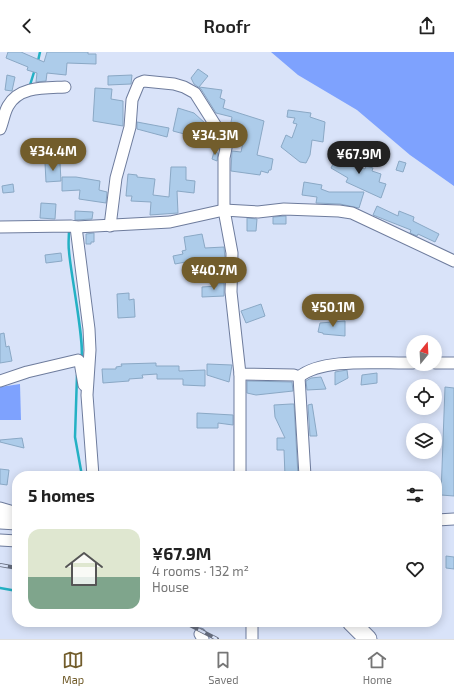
<!DOCTYPE html>
<html lang="en">
<head>
<meta charset="utf-8">
<style>
  :root { --surface:#fff; --page:#f6f6f6; --text:#222; --muted:#767676; --line:#e0e0e0; --accent:#725d2c }
  body { margin:0; font-family:"Exo 2",sans-serif; background:var(--page); color:var(--text); height:100vh; display:flex; flex-direction:column; font-size:15px; white-space:nowrap }
  * { box-sizing:border-box; margin:0 }
  p { font-size:13px; color:var(--muted) }
  .icon { flex:none; width:22px; height:22px; fill:none; stroke:currentColor; stroke-width:2; stroke-linecap:round; stroke-linejoin:round }
  .map { position:relative; flex:1; overflow:hidden }
  .sheet { position:absolute; left:12px; top:419px; width:430px; height:156px; display:flex; flex-direction:column; background:var(--surface); border-radius:16px; box-shadow:0 2px 10px #0003 }
  .sheet>* { flex:none }
  .needle { width:26px; rotate:18deg }
  .fabs { position:absolute; left:406px; top:283px; display:grid; gap:8px }
  .fabs a { display:grid; place-items:center; width:36px; height:36px; border-radius:50%; background:var(--surface); box-shadow:0 2px 10px #0003; font-size:20px }
  .price { position:absolute; translate:-50% -34px; padding:0 9px; border-radius:14px; background:var(--accent); color:#fff; font-size:13px; line-height:26px; filter:drop-shadow(0 1px 2px #0008) }
  .price::after { content:''; position:absolute; left:50%; top:24px; width:12px; height:9px; margin-left:-6px; background:inherit; clip-path:polygon(0 0,100% 0,50% 100%) }
  .price.active { background:#222; color:#fff }
  ul { padding:0; list-style:none }
  li { display:flex; align-items:center; gap:12px; height:100px; padding:0 16px }
  li span { display:grid; place-items:center; flex:none; width:112px; height:80px; border-radius:12px; color:#555 }
  li>.icon { margin-inline-start:auto }
  span .icon { width:48px; height:48px; fill:#fffc; stroke-width:1 }
  li b { font-size:17px }
  h2 { display:flex; justify-content:space-between; align-items:center; height:48px; padding:0 16px; font-size:17px }
  header { display:flex; justify-content:space-between; align-items:center; height:52px; padding:0 16px; background:var(--surface); font-size:18px; font-weight:600 }
  .tabs { display:flex; justify-content:space-around; align-items:center; height:56px; border-top:1px solid var(--line); background:var(--surface); font-size:11px; color:var(--muted) }
  .tabs a { display:grid; justify-items:center; gap:2px }
  .tabs .active { color:var(--accent) }
  .map>svg:first-child { display:block }
  .forest { fill:#7ea2fe }
  .lines { fill:none; stroke-linecap:round; stroke-linejoin:round }
  .stream { stroke:#24b1c4; stroke-width:2.5 }
  .building { fill:#adccea; stroke:#8aa8c5 }
  .minor-casing { stroke:#6e7c9d; stroke-width:13 }
  .highway-casing { stroke:#6e7c9d; stroke-width:19 }
  .minor { stroke:#fff; stroke-width:11 }
  .highway { stroke:#fff; stroke-width:17 }
  .rail-casing { stroke:#666d7e; stroke-width:4 }
  .rail { stroke:#d9e3f9; stroke-width:2.5; stroke-dasharray:8; stroke-linecap:butt }
</style>
</head>
<body>
<header><svg class="icon" aria-label="back" viewBox="0 0 24 24"><path d="M15 5l-7 7 7 7"/></svg>Roofr<svg class="icon" aria-label="share" viewBox="0 0 24 24"><path d="M12 15V3M7 8l5-5 5 5M5 13v7h14v-7"/></svg></header>
<div class="map">
<svg width="454" height="587" viewBox="0 0 454 587">
  <rect width="100%" height="100%" fill="#d9e3f9"/>
  <!-- forest -->
  <g class="forest">
    <polygon points="271,0 454,0 454,134 410,103 357,58 298,23"/>
    <polygon points="20,332 21,368 0,368 0,335"/>
  </g>
  <g class="lines">
    <!-- stream -->
    <g class="stream">
      <polyline points="38,9 40,0"/>
      <polyline points="28,34 30,33 35,17"/>
      <path d="M69 178C69 185 68 192 69 199 70 218 86 297 81 307"/>
      <polyline points="77,323 75,385 82,424"/>
      <polyline points="0,536 17,539"/>
    </g>
  </g>
  <!-- building -->
  <g class="building">
    <polygon points="8,0 21,0 44,10 47,0 88,0 88,2 96,2 96,12 67,11 66,23 47,21 46,29 36,30 37,21 27,18 28,15 6,6"/>
    <polygon points="198,17 208,24 199,35 222,38 220,46 225,48 223,56 264,69 257,103 273,107 271,118 269,118 268,121 261,119 260,123 231,119 232,99 241,100 245,81 230,75 232,65 216,61 201,37 194,32 191,26"/>
    <polygon points="7,23 15,25 12,39 5,38"/>
    <polygon points="132,23 131,32 108,33 108,24"/>
    <polygon points="95,36 112,37 111,47 123,49 123,74 93,69"/>
    <polygon points="178,56 194,61 206,72 212,81 211,89 198,90 187,87 188,83 173,79"/>
    <polygon points="288,58 311,61 310,65 325,70 323,90 312,88 310,103 306,111 300,110 281,95 286,83 292,86 297,72 293,71 295,66 287,65"/>
    <polygon points="137,70 169,76 167,85 137,77"/>
    <polygon points="214,100 218,101 217,109 212,107"/>
    <polygon points="339,100 353,106 351,113 365,117 366,114 373,116 372,119 381,122 379,130 386,132 381,146 346,130 348,126 331,116"/>
    <polygon points="399,109 406,111 403,120 396,118"/>
    <polygon points="45,111 60,111 61,129 46,130"/>
    <polygon points="171,115 186,115 186,128 195,129 194,141 177,139 178,161 150,163 151,150 131,149 132,144 126,144 128,122 137,123 137,125 155,127 153,143 169,145"/>
    <polygon points="62,125 76,125 100,129 99,138 107,140 106,151 79,147 80,138 62,139"/>
    <polygon points="304,130 322,133 321,137 329,140 364,140 359,156 340,152 316,151 317,145 302,143"/>
    <polygon points="13,132 14,140 3,141 2,134"/>
    <polygon points="41,151 56,152 55,167 40,166"/>
    <polygon points="377,154 398,164 399,159 414,165 413,169 439,182 435,190 418,182 417,184 410,181 411,178 373,163"/>
    <polygon points="75,159 93,160 92,167 75,168"/>
    <polygon points="286,164 286,172 273,172 273,165"/>
    <polygon points="247,166 257,167 256,179 247,179"/>
    <polygon points="94,181 94,190 91,190 91,192 86,192 86,182"/>
    <polygon points="202,182 205,196 224,195 225,207 207,209 207,206 175,212 173,204 183,202 182,199 186,198 184,185"/>
    <polygon points="61,201 62,209 46,211 45,203"/>
    <polygon points="217,231 224,231 224,244 202,245 202,235 217,234"/>
    <polygon points="129,241 129,248 134,247 135,265 118,266 117,242"/>
    <polygon points="261,252 265,264 246,271 241,259"/>
    <polygon points="345,269 345,284 323,282 323,281 318,280 320,271"/>
    <polygon points="4,281 6,295 9,294 12,309 0,311 0,282"/>
    <polygon points="156,311 156,314 179,314 179,319 205,318 205,334 183,333 183,327 157,327 157,322 142,323 143,326 129,327 129,329 103,331 102,317 116,317 116,315 122,314 121,312"/>
    <polygon points="207,312 232,313 229,330 207,323"/>
    <polygon points="347,318 348,326 335,333 335,320"/>
    <polygon points="377,321 377,331 361,333 362,323"/>
    <polygon points="321,325 326,337 307,338 306,329 311,326"/>
    <polygon points="247,329 292,330 293,339 256,343 247,341"/>
    <polygon points="445,335 454,336 454,444 441,443"/>
    <polygon points="291,352 294,352 298,424 285,424 284,398 277,398 277,386 285,386 275,365 274,353"/>
    <polygon points="312,352 317,384 310,384 308,353"/>
    <polygon points="197,361 233,363 233,373 218,371 218,376 197,376"/>
    <polygon points="22,386 24,396 0,390 0,388"/>
    <polygon points="0,417 9,418 7,433 0,432"/>
    <polygon points="446,504 454,505 454,517 446,516"/>
  </g>
  <g class="lines">
    <defs>
      <g id="minor">
        <path d="M0 77C3 70 4 61 8 54 19 34 45 36 65 35"/>
        <polyline points="110,174 116,126 130,75 132,48 139,31 144,29 174,32 184,35 195,41 219,79 226,96 224,106 224,158 232,201 231,240 240,322 294,323 299,325 305,424"/>
        <polyline points="0,175 71,174 76,175 170,170 224,158 258,160 284,157 339,159 352,161 454,209"/>
        <polyline points="76,175 89,277 90,298 87,343 93,424"/>
        <polyline points="435,311 454,311"/>
        <path d="M299 325C323 305 382 312 413 311"/>
        <polyline points="0,329 27,320 78,308 80,310 84,333"/>
        <polyline points="240,424 240,322"/>
        <polyline points="0,456 17,461"/>
        <polyline points="437,468 454,467"/>
        <polyline points="0,488 17,489"/>
        <polyline points="200,582 203,587"/>
        <polyline points="252,587 252,570"/>
      </g>
      <g id="highway">
        <polyline points="0,468 17,469"/>
        <polyline points="351,570 368,587"/>
      </g>
    </defs>
    <!-- minor casing -->
    <use href="#minor" class="minor-casing"/>
    <!-- highway casing -->
    <use href="#highway" class="highway-casing"/>
    <!-- minor -->
    <use href="#minor" class="minor"/>
    <!-- highway -->
    <use href="#highway" class="highway"/>
    <defs>
      <g id="rail">
        <polyline points="0,513 17,516"/>
        <polyline points="184,570 217,587"/>
      </g>
    </defs>
    <!-- rail casing -->
    <use href="#rail" class="rail-casing"/>
    <!-- rail -->
    <use href="#rail" class="rail"/>
  </g>
</svg>
<div class="fabs">
<a><svg class="needle" viewBox="-14 -14 28 28"><path d="M0-13l5 13h-10z" fill="#e53935"/><path d="M0 13l5-13h-10z" fill="#767676"/></svg></a>
<a><svg class="icon" aria-label="locate" viewBox="0 0 24 24"><circle cx="12" cy="12" r="6"/><path d="M12 2v4M12 18v4M2 12h4M18 12h4"/></svg></a>
<a><svg class="icon" aria-label="layers" viewBox="0 0 24 24"><path d="M12 4l9 5-9 5-9-5zM3 14l9 5 9-5"/></svg></a>
</div>
<b class="price" style="left:215px;top:104px">¥34.3M</b>
<b class="price" style="left:53px;top:120px">¥34.4M</b>
<b class="price active" style="left:359px;top:123px">¥67.9M</b>
<b class="price" style="left:214px;top:239px">¥40.7M</b>
<b class="price" style="left:333px;top:276px">¥50.1M</b>
<section class="sheet">
<h2>5 homes<svg class="icon" aria-label="filters" viewBox="0 0 24 24"><path d="M4 7h16M4 17h16"/><circle cx="9" cy="7" r="2"/><circle cx="15" cy="17" r="2"/></svg></h2>
<ul>
<li><span style="background:linear-gradient(#dfe7d0 60%,#7fa58c 0)"><svg class="icon" aria-label="home" viewBox="0 0 24 24"><path d="M3 11l9-7 9 7M6 9v11h12V9"/></svg></span><div><b>¥67.9M</b><p>4 rooms · 132 m²</p><p>House</p></div><svg class="icon" aria-label="heart" viewBox="0 0 24 24"><path d="M12 20l-8-8c-3-5 5-10 8-4 3-6 11-1 8 4z"/></svg></li>
</ul>
</section>
</div>
<nav class="tabs">
<a class="active"><svg class="icon" aria-label="map" viewBox="0 0 24 24"><path d="M3 6l6-2 6 2 6-2v14l-6 2-6-2-6 2zM9 4v14M15 6v14"/></svg>Map</a>
<a><svg class="icon" aria-label="saved" viewBox="0 0 24 24"><path d="M7 4h10v16l-5-4-5 4z"/></svg>Saved</a>
<a><svg class="icon" aria-label="home" viewBox="0 0 24 24"><path d="M3 11l9-7 9 7M6 9v11h12V9"/></svg>Home</a>
</nav>
</body>
</html>
